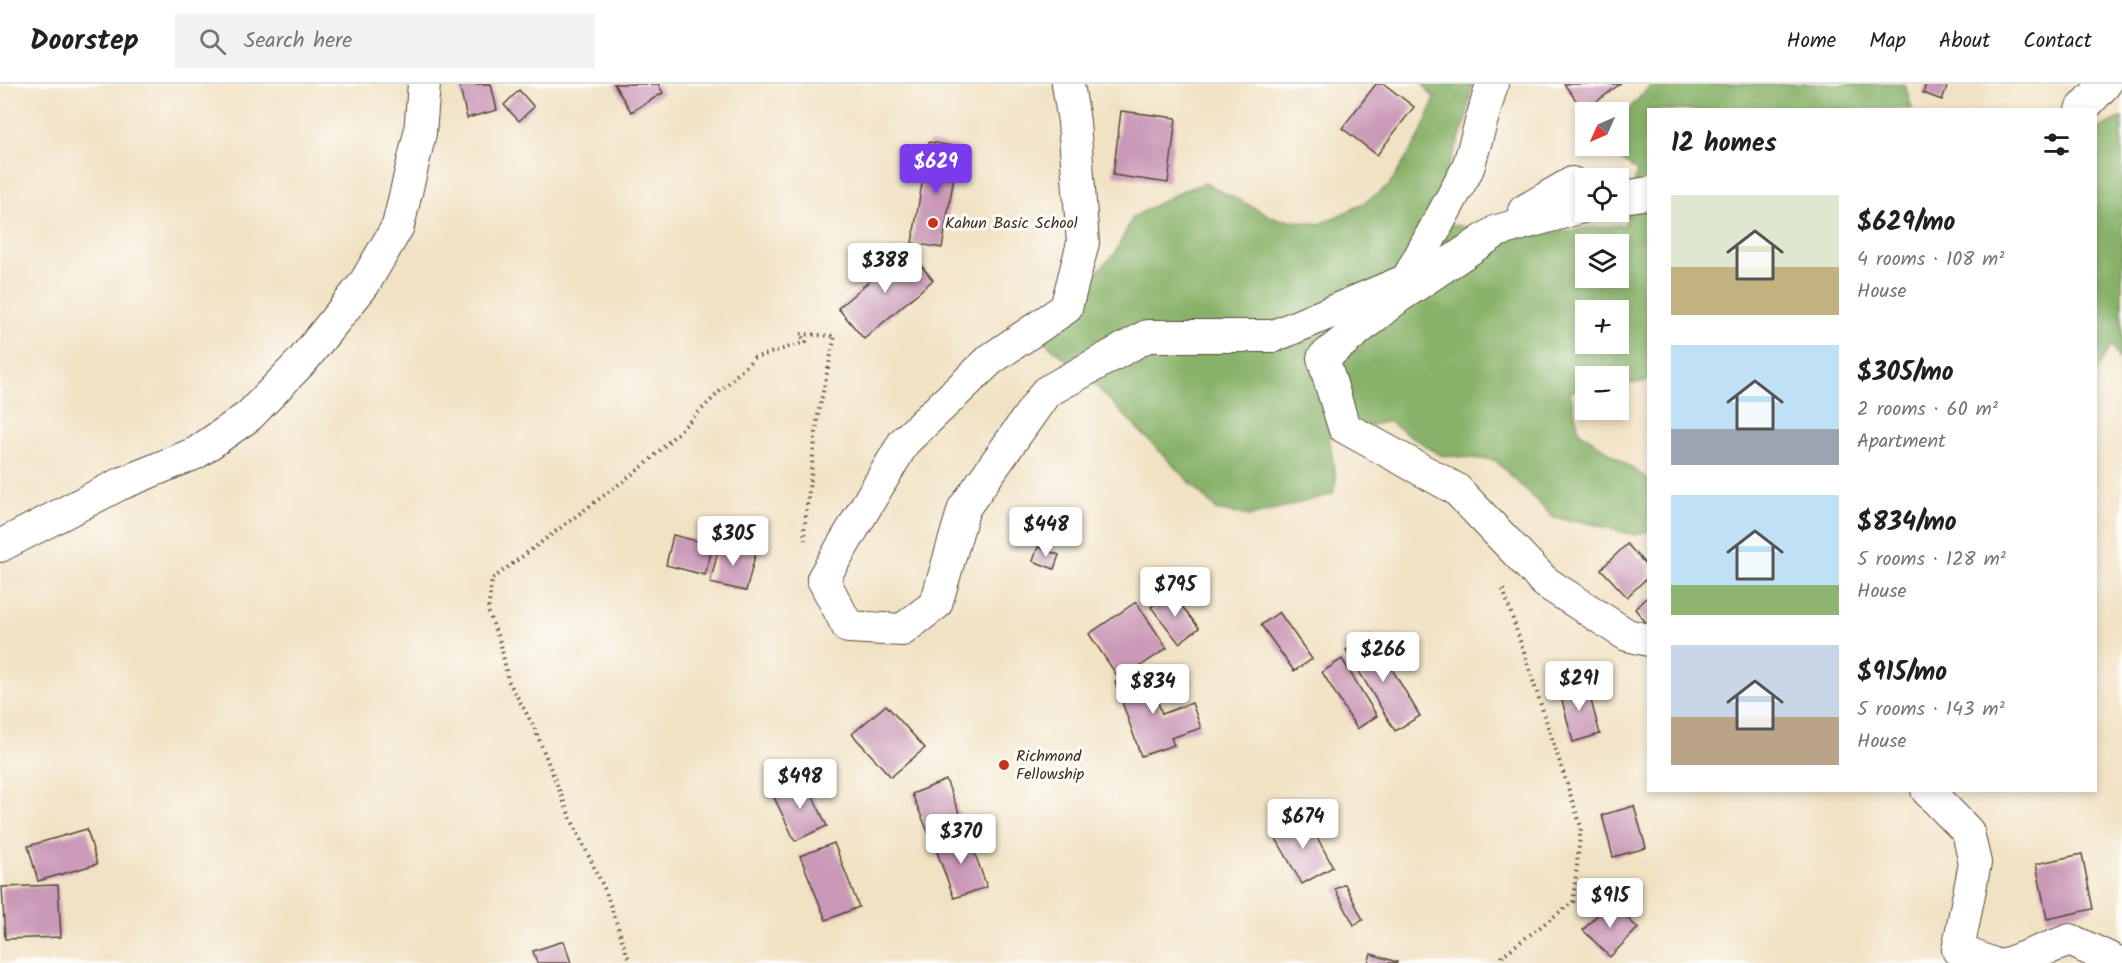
<!DOCTYPE html>
<html lang="en">
<head>
<meta charset="utf-8">
<style>
  :root { --surface:#fff; --page:#f2f2f2; --text:#202124; --muted:#757577; --line:#e0e0e0; --accent:#7c3aed }
  body { margin:0; font-family:Kalam,sans-serif; background:var(--page); color:var(--text); height:100vh; display:flex; flex-direction:column; font-size:22px; white-space:nowrap }
  * { box-sizing:border-box; margin:0 }
  p { font-size:20px; color:var(--muted) }
  .icon { flex:none; width:33px; height:33px; fill:none; stroke:currentColor; stroke-width:2; stroke-linecap:round; stroke-linejoin:round }
  .map { position:relative; flex:1; overflow:hidden }
  .details { position:absolute; left:1647px; top:24px; width:450px; height:684px; display:flex; flex-direction:column; background:var(--surface); border-radius:0px; box-shadow:0 3px 9px #0003 }
  .details>* { flex:none }
  .needle { width:39px; rotate:225deg }
  .buttons { position:absolute; left:1575px; top:18px; display:grid; gap:12px }
  .buttons a { display:grid; place-items:center; width:54px; height:54px; border-radius:0px; background:var(--surface); box-shadow:0 3px 9px #0003; font-size:30px }
  .price { position:absolute; translate:-50% -51px; padding:0 14px; border-radius:6px; background:#fff; color:#222; font-size:20px; line-height:39px; filter:drop-shadow(0 2px 3px #0008) }
  .price::after { content:''; position:absolute; left:50%; top:36px; width:18px; height:14px; margin-left:-9px; background:inherit; clip-path:polygon(0 0,100% 0,50% 100%) }
  .price.active { background:var(--accent); color:#fff }
  ul { padding:0; list-style:none }
  li { display:flex; align-items:center; gap:18px; height:150px; padding:0 24px }
  li span { display:grid; place-items:center; flex:none; width:168px; height:120px; border-radius:0px; color:#555 }
  li>.icon { margin-inline-start:auto }
  span .icon { width:72px; height:72px; fill:#fffc; stroke-width:1 }
  li b { font-size:26px }
  h2 { display:flex; justify-content:space-between; align-items:center; height:72px; padding:0 24px; font-size:26px }
  header { display:flex; align-items:center; gap:36px; box-sizing:border-box; height:84px; padding:0 30px; background:var(--surface); border-bottom:2px solid var(--line) }
  header strong { font-size:28px }
  nav { display:flex; gap:33px; margin-inline-start:auto; font-size:21px }
  .search { width:420px; height:54px; background:var(--page); display:flex; align-items:center; gap:15px; box-sizing:border-box; padding:0 21px; border-radius:0px; color:var(--muted); font-size:22px }
  .map>svg:first-child { display:block }
  .forest { fill:#88b269; stroke:#626e44; stroke-width:1.5; fill-rule:evenodd }
  .building { fill:#ca99b7 }
  .lines { fill:none; stroke-linecap:round; stroke-linejoin:round }
  .street-casing { stroke:#564637; stroke-width:34 }
  .path { stroke:#564637; stroke-width:4; stroke-dasharray:1.5 4.5; stroke-linecap:butt }
  .street { stroke:#fff; stroke-width:32 }
  .poi-dot { fill:#c8321e; stroke:#fdfcf7; stroke-width:2 }
  .labels { text-anchor:middle; dominant-baseline:central; stroke-width:6; stroke-linejoin:round; paint-order:stroke }
  .poi-label { font-size:16px; fill:#3b2a1e; stroke:#fdfcf7; text-anchor:start }
</style>
</head>
<body>
<header>
<strong>Doorstep</strong>
<div class="search"><svg class="icon" aria-label="search" viewBox="0 0 24 24"><circle cx="10" cy="10" r="6"/><path d="M15 15l6 6"/></svg>Search here</div>
<nav><a>Home</a><a>Map</a><a>About</a><a>Contact</a></nav>
</header>
<div class="map">
<svg width="2122" height="879" viewBox="0 0 2122 879">
  <rect width="100%" height="100%" fill="#fdfcf7"/>
  <filter id="ink" filterUnits="userSpaceOnUse"><feTurbulence type="fractalNoise" baseFrequency=".0167" numOctaves="2"/><feDisplacementMap in="SourceGraphic" scale="12" xChannelSelector="R" yChannelSelector="G"/><feConvolveMatrix kernelMatrix="1 2 1 2 8 2 1 2 1" color-interpolation-filters="sRGB"/></filter>
  <filter id="wash" filterUnits="userSpaceOnUse"><feTurbulence type="fractalNoise" baseFrequency=".008" numOctaves="4" result="noise"/><feDisplacementMap in="SourceGraphic" scale="24" xChannelSelector="R" yChannelSelector="G"/><feGaussianBlur stdDeviation="1.35" result="paint"/><feColorMatrix in="noise" values="0 0 0 0 0 0 0 0 0 0 0 0 0 0 0 0 0 1.4 0 .05"/><feComposite in="paint" operator="in"/></filter>
  <g filter="url(#wash)">
    <rect width="100%" height="100%" fill="#f1e2c4"/>
    <!-- forest -->
    <g class="forest">
      <path d="M1423 0H1472L1466 37 1428 136 1476 145 1541 149 1625 141 1637 87 1603 62H1618L1619 36 1652 0H1905L1912 25 1648 26V297L1619 301 1618 292H1586L1585 305 1570 307 1579 347 1648 396V447L1634 451 1585 438 1554 434 1495 376 1440 371 1388 337 1329 352 1336 395 1333 410 1250 432 1217 426 1096 302 1027 242 1084 200 1114 171 1133 133 1182 107 1205 99 1276 135 1320 140 1359 122 1389 102 1419 54 1435 15ZM1586 160H1618V194H1586ZM1586 226H1618V260H1586Z"/>
      <polygon points="2122,33 2122,281 2111,261 2096,289 2096,46"/>
    </g>
    <g id="blocks">
      <!-- building -->
      <g class="building">
        <polygon points="459,0 491,0 497,26 467,34"/>
        <polygon points="614,0 658,0 663,9 631,28"/>
        <polygon points="1376,0 1384,0 1414,23 1377,71 1342,44"/>
        <polygon points="1564,0 1620,0 1584,27"/>
        <polygon points="1926,0 1948,0 1942,16 1923,9"/>
        <polygon points="519,6 534,23 519,37 504,21"/>
        <polygon points="1121,27 1176,34 1168,99 1113,91"/>
        <polygon points="929,58 959,63 942,164 912,159"/>
        <polygon points="907,165 933,196 864,255 838,224"/>
        <polygon points="673,451 713,461 705,491 666,481"/>
        <polygon points="720,459 756,468 746,507 710,499"/>
        <polygon points="1627,460 1648,483 1648,493 1627,513 1601,485"/>
        <polygon points="1038,463 1059,471 1054,485 1033,477"/>
        <polygon points="1171,508 1199,544 1179,559 1151,523"/>
        <polygon points="1648,512 1648,541 1635,525"/>
        <polygon points="1136,518 1167,564 1120,596 1089,550"/>
        <polygon points="1279,528 1312,575 1294,587 1261,541"/>
        <polygon points="1371,550 1420,632 1395,647 1346,566"/>
        <polygon points="1342,575 1377,632 1357,645 1322,588"/>
        <polygon points="1147,587 1162,630 1192,619 1201,644 1171,654 1174,661 1141,672 1115,598"/>
        <polygon points="1586,598 1600,650 1573,658 1559,605"/>
        <polygon points="886,621 925,664 891,693 852,650"/>
        <polygon points="804,694 827,742 795,757 772,709"/>
        <polygon points="946,696 962,736 929,750 912,710"/>
        <polygon points="1634,722 1646,764 1613,773 1602,731"/>
        <polygon points="1305,731 1333,783 1302,800 1273,749"/>
        <polygon points="87,745 97,780 38,797 28,762"/>
        <polygon points="967,748 987,803 954,814 934,760"/>
        <polygon points="834,759 859,823 826,836 800,772"/>
        <polygon points="2082,770 2093,825 2047,835 2036,780"/>
        <polygon points="1345,800 1363,836 1354,841 1335,805"/>
        <polygon points="58,801 61,853 5,855 2,803"/>
        <polygon points="1610,818 1638,844 1610,873 1583,846"/>
        <polygon points="564,857 571,879 537,879 533,867"/>
        <polygon points="1371,870 1397,878 1397,879 1368,879"/>
      </g>
    </g>
  </g>
  <g filter="url(#ink)">
    <use href="#blocks" fill-opacity="0" stroke="#564637" stroke-width="1.5"/>
    <g class="lines">
      <defs>
        <g id="street">
          <polyline points="1068,0 1074,38 1083,159 1066,224 991,275 904,358 823,495 848,543 902,546 936,520 964,424 1046,308 1147,252 1274,252 1407,196 1468,84 1492,0"/>
          <polyline points="2081,26 2105,0"/>
          <polyline points="1618,114 1648,109"/>
          <polyline points="1586,122 1497,147 1397,214 1323,274 1344,343 1456,405 1545,498 1627,551 1648,556"/>
          <polyline points="1524,127 1572,99 1586,111"/>
          <polyline points="0,462 118,401 196,369 249,332 303,276 364,200 398,142 420,49 424,0"/>
          <polyline points="1927,706 1968,748 1975,779 1958,866 1991,879"/>
          <polyline points="2009,879 2070,856 2119,879"/>
        </g>
      </defs>
      <!-- street casing -->
      <use href="#street" class="street-casing"/>
      <!-- path -->
      <g class="path">
        <polyline points="630,879 606,808 570,733 534,643 508,596 501,561 488,527 492,495 646,380 754,274 806,258 800,250 835,252 818,331 804,446 805,456"/>
        <polyline points="1501,879 1503,871 1573,818 1581,743 1503,505"/>
      </g>
      <!-- street -->
      <use href="#street" class="street"/>
    </g>
  </g>
  <!-- markers -->
  <g class="poi-dot">
    <circle cx="933" cy="139" r="6"/>
    <circle cx="1004" cy="681" r="6"/>
  </g>
  <g class="labels">
    <!-- poi labels -->
    <g class="poi-label">
      <text x="945" y="139">Kahun Basic School</text>
      <text x="1016" y="672">Richmond<tspan x="1016" dy="18">Fellowship</tspan></text>
    </g>
  </g>
</svg>
<div class="buttons">
<a><svg class="needle" viewBox="-14 -14 28 28"><path d="M0-13l5 13h-10z" fill="#e53935"/><path d="M0 13l5-13h-10z" fill="#757577"/></svg></a>
<a><svg class="icon" aria-label="locate" viewBox="0 0 24 24"><circle cx="12" cy="12" r="6"/><path d="M12 2v4M12 18v4M2 12h4M18 12h4"/></svg></a>
<a><svg class="icon" aria-label="layers" viewBox="0 0 24 24"><path d="M12 4l9 5-9 5-9-5zM3 14l9 5 9-5"/></svg></a>
<a>+</a>
<a>−</a>
</div>
<b class="price active" style="left:936px;top:111px">$629</b>
<b class="price" style="left:885px;top:210px">$388</b>
<b class="price" style="left:1046px;top:474px">$448</b>
<b class="price" style="left:733px;top:483px">$305</b>
<b class="price" style="left:1175px;top:534px">$795</b>
<b class="price" style="left:1383px;top:599px">$266</b>
<b class="price" style="left:1579px;top:628px">$291</b>
<b class="price" style="left:1153px;top:631px">$834</b>
<b class="price" style="left:800px;top:726px">$498</b>
<b class="price" style="left:1303px;top:766px">$674</b>
<b class="price" style="left:961px;top:781px">$370</b>
<b class="price" style="left:1610px;top:845px">$915</b>
<section class="details">
<h2>12 homes<svg class="icon" aria-label="filters" viewBox="0 0 24 24"><path d="M4 7h16M4 17h16"/><circle cx="9" cy="7" r="2"/><circle cx="15" cy="17" r="2"/></svg></h2>
<ul>
<li><span style="background:linear-gradient(#dfe7d0 60%,#c2b280 0)"><svg class="icon" aria-label="home" viewBox="0 0 24 24"><path d="M3 11l9-7 9 7M6 9v11h12V9"/></svg></span><div><b>$629/mo</b><p>4 rooms · 108 m²</p><p>House</p></div></li>
<li><span style="background:linear-gradient(#bfe0f5 70%,#9aa5b1 0)"><svg class="icon" aria-label="home" viewBox="0 0 24 24"><path d="M3 11l9-7 9 7M6 9v11h12V9"/></svg></span><div><b>$305/mo</b><p>2 rooms · 60 m²</p><p>Apartment</p></div></li>
<li><span style="background:linear-gradient(#bfe0f5 75%,#8fb573 0)"><svg class="icon" aria-label="home" viewBox="0 0 24 24"><path d="M3 11l9-7 9 7M6 9v11h12V9"/></svg></span><div><b>$834/mo</b><p>5 rooms · 128 m²</p><p>House</p></div></li>
<li><span style="background:linear-gradient(#c9d6e8 60%,#b9a48a 0)"><svg class="icon" aria-label="home" viewBox="0 0 24 24"><path d="M3 11l9-7 9 7M6 9v11h12V9"/></svg></span><div><b>$915/mo</b><p>5 rooms · 143 m²</p><p>House</p></div></li>
</ul>
</section>
</div>
</body>
</html>
